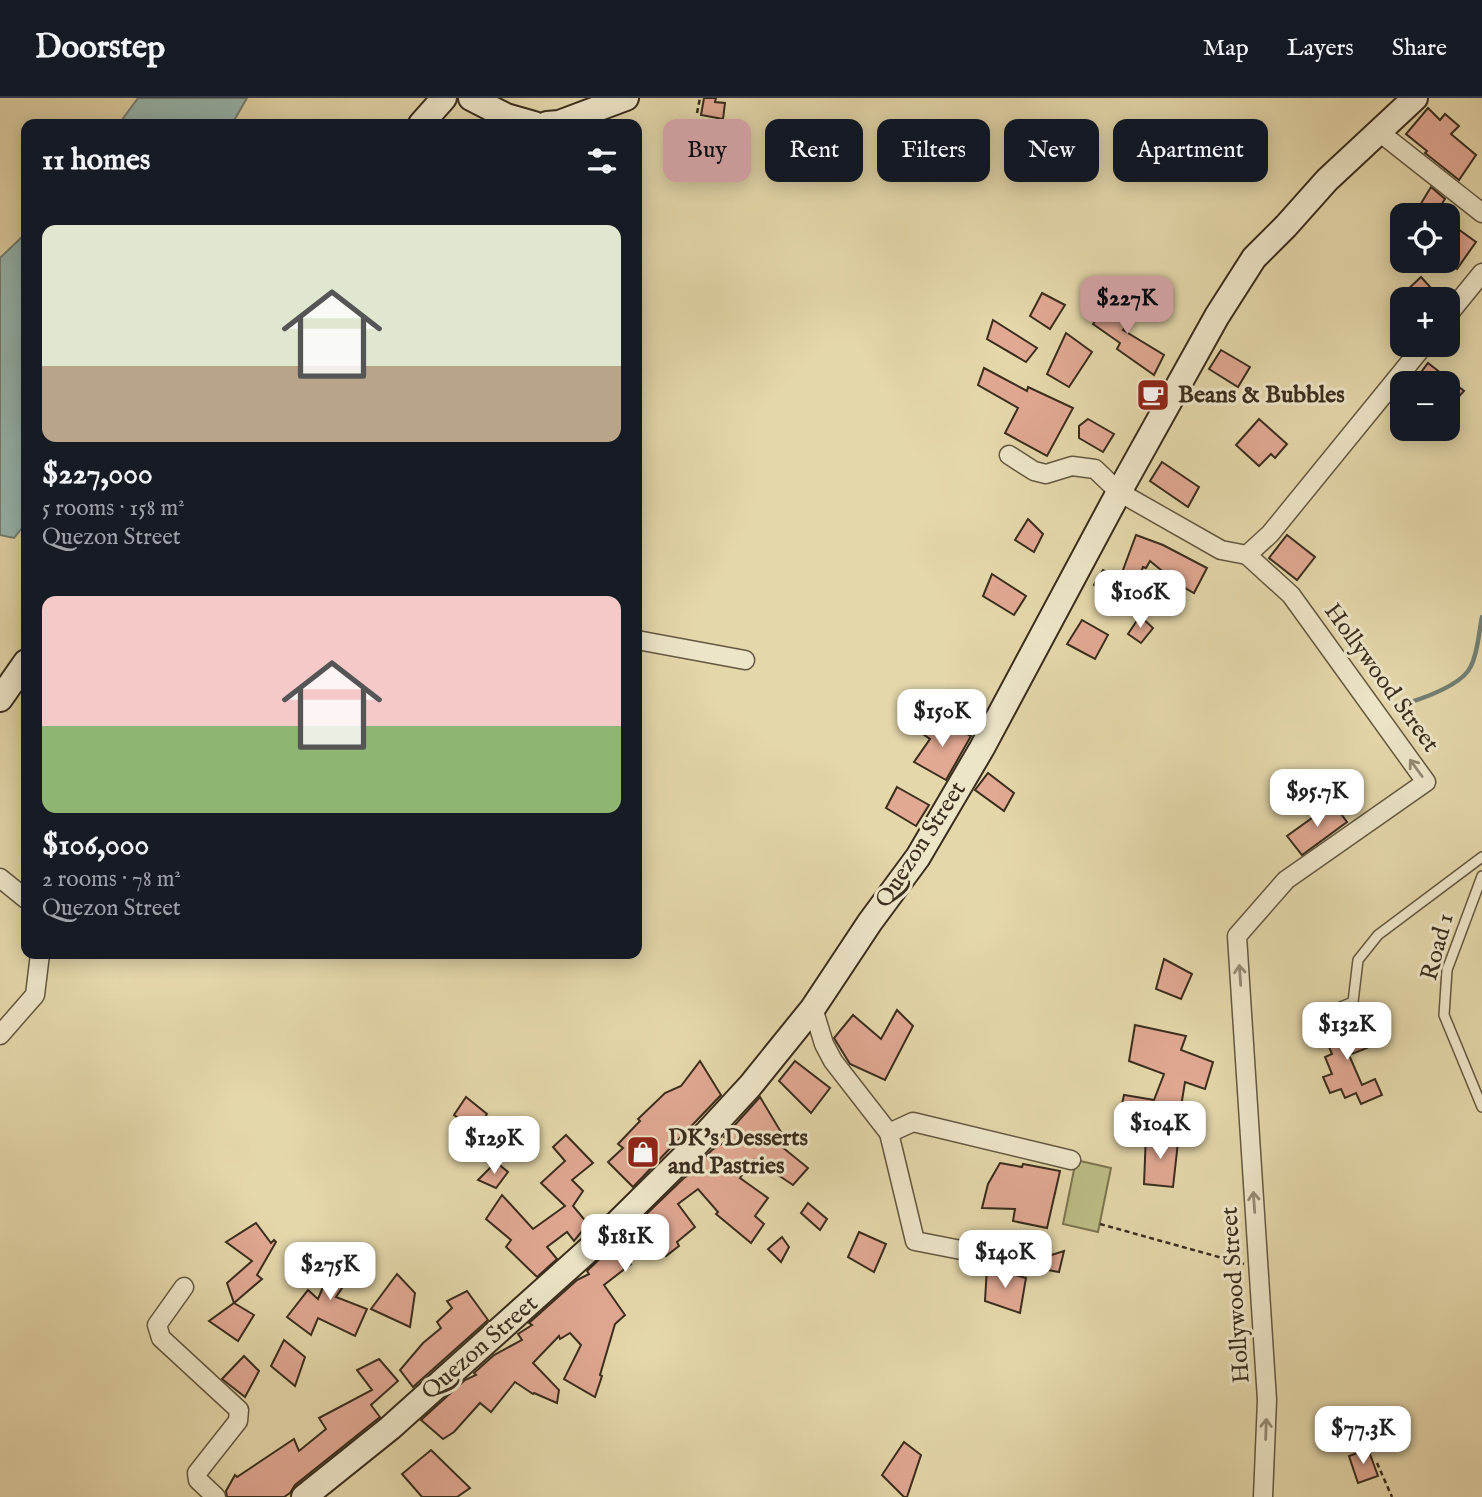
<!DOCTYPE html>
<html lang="en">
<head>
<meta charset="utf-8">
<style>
  :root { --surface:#171b24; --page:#20242c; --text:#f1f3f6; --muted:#9ea1a6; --line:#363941; --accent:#c59692 }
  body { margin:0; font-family:"IM FELL English",serif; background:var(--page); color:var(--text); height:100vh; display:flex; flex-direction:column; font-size:26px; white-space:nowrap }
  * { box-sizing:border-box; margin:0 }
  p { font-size:23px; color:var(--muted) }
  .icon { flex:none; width:38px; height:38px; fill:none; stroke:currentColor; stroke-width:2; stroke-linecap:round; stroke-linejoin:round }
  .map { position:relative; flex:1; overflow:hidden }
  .drawer { position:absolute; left:21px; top:21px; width:621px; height:840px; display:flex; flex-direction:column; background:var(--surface); border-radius:14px; box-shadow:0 4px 18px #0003 }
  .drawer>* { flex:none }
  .hud { position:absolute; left:663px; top:21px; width:665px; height:63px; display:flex; gap:14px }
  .tools { position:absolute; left:1390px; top:105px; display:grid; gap:14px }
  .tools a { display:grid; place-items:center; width:70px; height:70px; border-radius:14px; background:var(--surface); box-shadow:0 4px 18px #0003; font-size:35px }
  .price { position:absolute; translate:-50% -60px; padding:0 16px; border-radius:14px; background:#fff; color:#222; font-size:23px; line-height:46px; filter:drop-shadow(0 2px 4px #0008) }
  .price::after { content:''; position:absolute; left:50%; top:42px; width:21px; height:16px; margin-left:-10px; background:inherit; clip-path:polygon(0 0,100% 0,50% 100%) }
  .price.current { background:var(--accent); color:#111 }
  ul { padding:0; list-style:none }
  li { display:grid; align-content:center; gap:14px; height:371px; padding:0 21px }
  li span { display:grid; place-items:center; height:217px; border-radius:14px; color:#555 }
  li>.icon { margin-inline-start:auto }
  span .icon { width:126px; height:126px; fill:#fffc; stroke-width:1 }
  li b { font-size:30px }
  h2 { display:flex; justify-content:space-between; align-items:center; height:84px; padding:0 21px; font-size:30px }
  .pill { padding:0 24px; border-radius:14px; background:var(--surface); box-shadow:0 4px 18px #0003; font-size:24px; line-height:63px }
  .pill.current { background:var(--accent); color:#111 }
  header { display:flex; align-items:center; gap:42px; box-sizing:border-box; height:98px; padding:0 35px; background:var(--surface); border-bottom:2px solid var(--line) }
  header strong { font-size:33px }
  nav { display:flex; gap:38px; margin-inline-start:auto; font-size:24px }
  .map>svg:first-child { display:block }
  .green { fill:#bcbc84; stroke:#7b7450; stroke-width:2 }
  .water { fill:#97b8b1; stroke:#728075; stroke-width:2 }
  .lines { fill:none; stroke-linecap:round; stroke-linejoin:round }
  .stream { stroke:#728075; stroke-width:4.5 }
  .building { fill:#e1a893; stroke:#3a2d1c; stroke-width:2 }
  .lane-casing { stroke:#645840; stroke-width:12 }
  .street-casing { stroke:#645840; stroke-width:21 }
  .secondary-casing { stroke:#3a2d1c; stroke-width:28 }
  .path { stroke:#3a2d1c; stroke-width:2.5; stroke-dasharray:5 3.5; stroke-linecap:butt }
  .lane { stroke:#ede5c8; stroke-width:9 }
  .street { stroke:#ede5c8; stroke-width:18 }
  .secondary { stroke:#ede5c8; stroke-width:24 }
  .oneway { stroke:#948972 }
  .labels { text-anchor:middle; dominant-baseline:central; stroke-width:6; stroke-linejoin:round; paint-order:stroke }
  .poi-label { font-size:24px; font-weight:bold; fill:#3a2d1c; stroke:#ede5c8; text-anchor:start }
  .street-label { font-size:24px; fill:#3a2d1c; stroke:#ede5c8 }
</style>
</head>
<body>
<header>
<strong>Doorstep</strong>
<nav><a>Map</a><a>Layers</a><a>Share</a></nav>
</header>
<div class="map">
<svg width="1482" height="1399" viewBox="0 0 1482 1399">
  <rect width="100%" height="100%" fill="#e4d7aa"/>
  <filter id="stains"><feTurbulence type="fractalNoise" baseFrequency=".00286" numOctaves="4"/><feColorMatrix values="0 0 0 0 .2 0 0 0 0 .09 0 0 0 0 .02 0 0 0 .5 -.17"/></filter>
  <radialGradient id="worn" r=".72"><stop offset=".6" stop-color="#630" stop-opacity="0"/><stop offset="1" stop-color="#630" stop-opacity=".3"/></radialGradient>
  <!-- green -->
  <polygon class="green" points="1076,1062 1111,1070 1098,1134 1063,1126"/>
  <!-- water -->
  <g class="water">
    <polygon points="138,0 247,0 232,26 119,26"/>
    <polygon points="26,135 26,425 14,440 0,437 0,160"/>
  </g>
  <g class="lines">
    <!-- stream -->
    <path class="stream" d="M1405 606C1424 600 1463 587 1471 568 1478 554 1479 534 1482 519"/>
  </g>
  <!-- building -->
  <g class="building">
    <polygon points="704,0 716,0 715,4 725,5 723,21 701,17"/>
    <polygon points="1428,10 1440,22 1445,16 1459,28 1451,36 1476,57 1459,82 1425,55 1427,53 1406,36"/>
    <polygon points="1431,89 1445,101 1435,117 1414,117"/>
    <polygon points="1447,127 1453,131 1454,128 1476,144 1457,171 1447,164"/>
    <polygon points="1421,179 1441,201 1412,201 1405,194"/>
    <polygon points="1118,193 1129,205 1118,221 1126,228 1123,232 1164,257 1154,277 1117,251 1120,245 1093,226"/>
    <polygon points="1042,195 1065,207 1050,231 1030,218"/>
    <polygon points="993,222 1037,250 1026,264 987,241"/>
    <polygon points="1066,235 1092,254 1069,289 1047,276"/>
    <polygon points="1221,252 1250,269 1238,289 1209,271"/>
    <polygon points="1428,265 1464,293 1447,312 1447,285 1413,285"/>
    <polygon points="984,270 1027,293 1028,289 1073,310 1047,358 1005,335 1018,310 978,287"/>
    <polygon points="1088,321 1114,336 1103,354 1079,340 1079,328"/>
    <polygon points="1259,321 1287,346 1275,360 1271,356 1259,368 1236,347"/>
    <polygon points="1162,364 1199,389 1188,409 1150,383"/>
    <polygon points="1028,421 1043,436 1034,454 1015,442"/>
    <polygon points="1136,437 1163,447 1207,470 1194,495 1178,486 1150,463 1146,470 1143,469 1128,506 1094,487 1103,472 1120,480"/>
    <polygon points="1287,437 1315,459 1297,482 1269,460"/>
    <polygon points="992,476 1026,498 1014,517 983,498"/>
    <polygon points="1140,518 1153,530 1141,545 1128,536"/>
    <polygon points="1082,522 1108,537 1095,561 1067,546"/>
    <polygon points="928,620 946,632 947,626 971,638 946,682 914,664 930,641 923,636"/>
    <polygon points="988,675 1014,695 1004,713 975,692"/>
    <polygon points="897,689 929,707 916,728 886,710"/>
    <polygon points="1333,705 1347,724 1302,757 1287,738"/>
    <polygon points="1164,861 1192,876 1181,901 1156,891"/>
    <polygon points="897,912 913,928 885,982 850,966 834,940 853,917 881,941"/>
    <polygon points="1354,919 1367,950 1349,957 1362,987 1375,981 1382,997 1361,1006 1356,995 1345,1000 1341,991 1330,995 1323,979 1332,976 1325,959 1332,956 1322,932"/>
    <polygon points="1135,927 1186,938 1181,952 1213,964 1205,991 1185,984 1179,1021 1121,1011 1124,997 1154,1002 1164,976 1129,963"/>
    <polygon points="700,963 721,997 633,1089 608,1064 623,1050 618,1046 640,1023 638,1021 665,995 681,988"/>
    <polygon points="795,963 830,990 811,1015 779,983"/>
    <polygon points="466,999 487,1016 475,1032 454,1017"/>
    <polygon points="760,999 781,1034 776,1044 808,1070 793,1087 754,1061 740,1080 768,1100 755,1118 764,1126 751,1145 716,1116 718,1114 698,1091 678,1106 695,1129 677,1144 679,1148 666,1158 650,1134 625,1158 631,1166 604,1187 625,1217 615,1226 600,1277 602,1278 595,1299 564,1281 581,1247 570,1235 560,1241 559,1238 533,1265 559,1292 557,1305 534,1295 533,1296 515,1284 491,1314 480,1305 454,1334 443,1341 421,1322 465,1282 476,1277 474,1275 494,1257 522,1242 518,1236 532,1227 529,1225 577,1182 589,1176 587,1173 684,1080 696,1073 694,1070 712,1052 728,1042 724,1039"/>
    <polygon points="1146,1036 1178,1044 1173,1089 1144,1086"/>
    <polygon points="566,1037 593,1065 572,1082 583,1093 573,1108 588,1126 574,1143 567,1134 547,1149 557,1161 537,1179 506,1149 511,1142 486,1121 502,1097 533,1131 565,1108 541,1085 565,1063 553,1049"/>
    <polygon points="496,1064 508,1074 496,1090 478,1082"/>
    <polygon points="1000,1065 1022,1069 1023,1066 1060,1073 1047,1130 1013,1123 1015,1111 982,1110 988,1086"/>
    <polygon points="808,1105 827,1121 820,1132 801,1115"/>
    <polygon points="256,1125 271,1145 274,1142 276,1144 257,1177 262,1181 234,1205 227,1185 252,1163 226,1144"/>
    <polygon points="859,1134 886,1146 874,1174 848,1159"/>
    <polygon points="782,1139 789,1149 781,1164 768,1151"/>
    <polygon points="338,1153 357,1168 336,1199 367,1211 355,1238 318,1220 311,1237 287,1219 308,1192 318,1201"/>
    <polygon points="1064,1153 1059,1174 1020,1167"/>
    <polygon points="987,1169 1026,1180 1020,1215 985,1203"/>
    <polygon points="397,1176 415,1195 410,1229 371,1211"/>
    <polygon points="467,1193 488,1222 413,1289 400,1272 423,1245 441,1230 437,1224 452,1210 447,1203"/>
    <polygon points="234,1205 254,1217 238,1243 209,1223"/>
    <polygon points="284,1242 305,1259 295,1288 271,1268"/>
    <polygon points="244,1258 259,1273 245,1299 222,1281"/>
    <polygon points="379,1261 398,1283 371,1307 380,1319 295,1387 290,1395 284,1399 227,1399 226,1393 235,1377 237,1379 294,1341 299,1353 326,1331 319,1320 372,1292 357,1272"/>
    <polygon points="904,1344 921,1357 907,1399 904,1399 882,1377"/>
    <polygon points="1368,1351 1378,1378 1358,1385 1349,1358"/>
    <polygon points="431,1352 470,1390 457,1399 422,1399 402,1376"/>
  </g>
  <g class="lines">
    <defs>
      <g id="lane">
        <polyline points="1482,778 1447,872 1444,917 1482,1009"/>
        <polyline points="1326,915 1353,904 1358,862 1378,837 1482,759"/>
      </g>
      <g id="street">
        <polyline points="1378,33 1482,115"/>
        <polyline points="1447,218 1482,175"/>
        <polyline points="1009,357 1034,373 1046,376 1072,368 1095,371 1119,394 1221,452 1247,457 1270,436 1424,247"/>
        <polyline points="1247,457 1291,497 1426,684 1286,782 1237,838 1267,1302 1263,1399"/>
        <polyline points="637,542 745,562"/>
        <polyline points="0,780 26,801"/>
        <polyline points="813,910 824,946 833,963 889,1035 913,1024 1071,1062"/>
        <polyline points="0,937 35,897 40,856"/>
        <polyline points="889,1035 915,1143 1002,1160"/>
        <polyline points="184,1189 157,1227 161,1240 239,1312 238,1323 197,1375 198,1382 216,1399"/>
      </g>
      <g id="secondary">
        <polyline points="471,0 506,18 534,26"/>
        <polyline points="421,26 444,0"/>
        <polyline points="547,26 559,25 626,0"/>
        <polyline points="0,601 26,564"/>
        <polyline points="304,1399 390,1330 604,1138 691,1052 750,988 813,910 870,824 918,759 982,650 1119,394 1217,218 1254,160 1286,128 1327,82 1415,0"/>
      </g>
    </defs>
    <!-- lane casing -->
    <use href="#lane" class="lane-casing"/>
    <!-- street casing -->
    <use href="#street" class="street-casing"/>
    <!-- secondary casing -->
    <use href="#secondary" class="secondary-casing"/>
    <!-- path -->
    <g class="path">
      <polyline points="697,15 700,0"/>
      <polyline points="1100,1126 1244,1166"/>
      <polyline points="1377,1365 1392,1399"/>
    </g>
    <!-- lane -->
    <use href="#lane" class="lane"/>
    <!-- street -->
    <use href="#street" class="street"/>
    <!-- secondary -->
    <use href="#secondary" class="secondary"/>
  </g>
  <!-- one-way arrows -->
  <defs><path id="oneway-shaft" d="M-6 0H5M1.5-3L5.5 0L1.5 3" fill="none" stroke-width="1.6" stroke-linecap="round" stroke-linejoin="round" transform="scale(1.75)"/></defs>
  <g class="oneway">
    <use href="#oneway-shaft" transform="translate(1416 670) rotate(-126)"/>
    <use href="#oneway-shaft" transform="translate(1240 877) rotate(-94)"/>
    <use href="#oneway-shaft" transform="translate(1254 1104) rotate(-94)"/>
    <use href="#oneway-shaft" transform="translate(1266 1331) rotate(-88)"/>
  </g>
  <!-- icons -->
  <defs>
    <symbol id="cafe-square" viewBox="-11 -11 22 22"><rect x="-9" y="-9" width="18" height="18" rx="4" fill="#8f2418" stroke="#ede5c8"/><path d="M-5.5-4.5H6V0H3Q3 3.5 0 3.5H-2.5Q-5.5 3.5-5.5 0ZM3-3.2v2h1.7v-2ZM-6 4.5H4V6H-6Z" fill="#fff"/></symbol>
    <symbol id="shop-square" viewBox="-11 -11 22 22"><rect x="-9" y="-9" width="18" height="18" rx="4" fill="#8f2418" stroke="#ede5c8"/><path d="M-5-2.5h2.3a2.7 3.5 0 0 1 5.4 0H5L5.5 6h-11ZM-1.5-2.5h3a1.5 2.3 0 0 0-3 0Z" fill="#fff"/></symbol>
  </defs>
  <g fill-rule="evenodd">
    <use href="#cafe-square" x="1134" y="278" width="38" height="38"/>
    <use href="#shop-square" x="624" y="1035" width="38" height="38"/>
  </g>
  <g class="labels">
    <!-- poi labels -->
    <g class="poi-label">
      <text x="1178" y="297">Beans &amp; Bubbles</text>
      <text x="668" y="1040">DK's Desserts<tspan x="668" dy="28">and Pastries</tspan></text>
    </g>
    <!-- street labels -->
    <g class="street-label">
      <text transform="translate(1381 580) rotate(54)">Hollywood Street</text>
      <text transform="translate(921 747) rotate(-57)">Quezon Street</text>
      <text transform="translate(1438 849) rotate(-75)">Road 1</text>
      <text transform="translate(1236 1197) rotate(-94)">Hollywood Street</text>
      <text transform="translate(480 1250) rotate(-41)">Quezon Street</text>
    </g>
  </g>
  <rect width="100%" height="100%" filter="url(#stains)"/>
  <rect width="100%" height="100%" fill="url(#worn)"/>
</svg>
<div class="tools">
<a><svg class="icon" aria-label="locate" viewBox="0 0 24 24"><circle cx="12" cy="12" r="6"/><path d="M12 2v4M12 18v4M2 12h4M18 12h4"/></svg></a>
<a>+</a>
<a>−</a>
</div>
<b class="price current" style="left:1127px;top:238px">$227K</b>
<b class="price" style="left:1140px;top:532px">$106K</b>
<b class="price" style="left:942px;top:651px">$150K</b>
<b class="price" style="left:1317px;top:731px">$95.7K</b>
<b class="price" style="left:1347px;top:964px">$132K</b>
<b class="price" style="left:1160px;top:1063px">$104K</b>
<b class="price" style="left:494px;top:1078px">$129K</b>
<b class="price" style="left:625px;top:1176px">$181K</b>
<b class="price" style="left:1005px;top:1192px">$140K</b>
<b class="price" style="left:330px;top:1204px">$275K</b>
<b class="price" style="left:1363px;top:1368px">$77.3K</b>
<div class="hud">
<a class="pill current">Buy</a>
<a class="pill">Rent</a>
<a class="pill">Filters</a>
<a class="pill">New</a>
<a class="pill">Apartment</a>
</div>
<section class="drawer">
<h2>11 homes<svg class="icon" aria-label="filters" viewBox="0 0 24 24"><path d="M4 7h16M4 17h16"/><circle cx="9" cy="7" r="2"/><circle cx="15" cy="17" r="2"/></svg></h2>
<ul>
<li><span style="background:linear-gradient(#dfe7d0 65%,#b9a48a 0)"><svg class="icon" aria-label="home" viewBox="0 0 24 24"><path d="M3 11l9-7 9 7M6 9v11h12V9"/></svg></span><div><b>$227,000</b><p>5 rooms · 158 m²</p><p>Quezon Street</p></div></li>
<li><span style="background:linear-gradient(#f6c9c9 60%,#8fb573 0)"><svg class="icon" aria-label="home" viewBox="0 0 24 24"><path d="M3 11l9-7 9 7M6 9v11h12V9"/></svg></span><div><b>$106,000</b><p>2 rooms · 78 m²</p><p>Quezon Street</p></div></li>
</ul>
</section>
</div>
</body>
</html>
